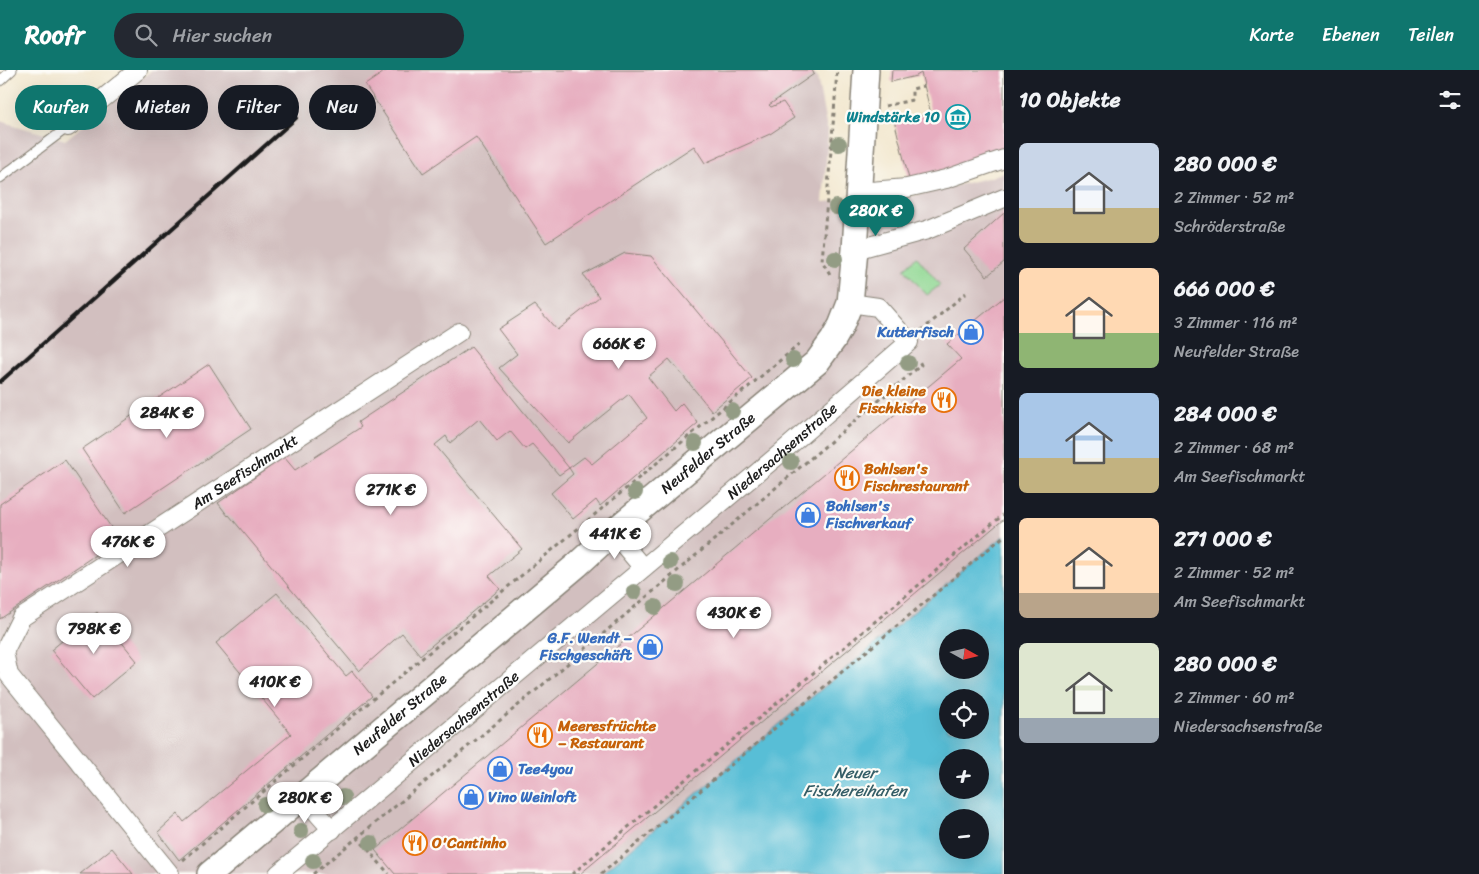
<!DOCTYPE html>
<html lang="de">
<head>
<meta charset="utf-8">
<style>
  :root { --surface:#171b24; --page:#242831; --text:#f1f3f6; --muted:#9ea1a6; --accent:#0f766e }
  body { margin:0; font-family:Sriracha,sans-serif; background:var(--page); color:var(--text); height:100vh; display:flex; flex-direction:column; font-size:19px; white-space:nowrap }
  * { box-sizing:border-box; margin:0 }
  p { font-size:16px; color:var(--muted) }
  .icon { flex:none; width:28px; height:28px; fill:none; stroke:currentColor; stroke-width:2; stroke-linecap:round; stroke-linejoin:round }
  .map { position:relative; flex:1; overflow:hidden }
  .details { display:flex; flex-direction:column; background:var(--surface); width:475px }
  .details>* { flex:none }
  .banner { position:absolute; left:15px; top:15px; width:475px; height:45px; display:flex; gap:10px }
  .needle { width:32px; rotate:98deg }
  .buttons { position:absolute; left:939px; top:559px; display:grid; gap:10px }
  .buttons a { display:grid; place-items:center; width:50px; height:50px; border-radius:50%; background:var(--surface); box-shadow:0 5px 20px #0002; font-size:25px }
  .price { position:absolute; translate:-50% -42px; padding:0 11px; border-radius:18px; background:#fff; color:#222; font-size:16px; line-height:32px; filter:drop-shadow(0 1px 2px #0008) }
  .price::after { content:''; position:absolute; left:50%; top:30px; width:15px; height:11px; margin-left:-8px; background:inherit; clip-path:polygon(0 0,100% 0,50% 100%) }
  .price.active { background:var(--accent); color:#fff }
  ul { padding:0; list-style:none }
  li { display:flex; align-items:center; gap:15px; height:125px; padding:0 15px }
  li span { display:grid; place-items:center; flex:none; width:140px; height:100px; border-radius:8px; color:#555 }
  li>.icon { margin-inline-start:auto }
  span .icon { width:60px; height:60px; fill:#fffc; stroke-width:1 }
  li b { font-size:21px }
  h2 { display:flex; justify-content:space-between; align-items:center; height:60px; padding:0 15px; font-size:21px }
  .chip { padding:0 18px; border-radius:22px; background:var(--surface); box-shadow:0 5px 20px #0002; font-size:18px; line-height:45px }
  .chip.active { background:var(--accent); color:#fff }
  header { display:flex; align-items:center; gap:30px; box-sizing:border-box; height:70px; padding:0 25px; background:var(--accent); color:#fff }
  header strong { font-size:24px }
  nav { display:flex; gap:28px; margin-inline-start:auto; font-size:18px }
  .search { width:350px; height:45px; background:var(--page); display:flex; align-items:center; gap:12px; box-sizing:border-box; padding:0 18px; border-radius:28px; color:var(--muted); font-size:19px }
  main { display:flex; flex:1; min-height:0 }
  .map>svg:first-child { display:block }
  .industrial { fill:#d2bfbf }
  .green { fill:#8fd792; stroke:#567a57 }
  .water { fill:#58bed6; stroke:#3a6d79; fill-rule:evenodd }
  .building { fill:#e7aec0 }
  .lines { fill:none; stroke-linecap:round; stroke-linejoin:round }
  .lane-casing { stroke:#888276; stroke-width:11 }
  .street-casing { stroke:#888276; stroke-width:20 }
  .secondary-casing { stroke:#888276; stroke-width:28 }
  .path { stroke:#888276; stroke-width:3; stroke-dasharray:4 4; stroke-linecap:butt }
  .lane { stroke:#fff; stroke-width:9 }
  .street { stroke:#fff; stroke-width:18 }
  .secondary { stroke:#fff; stroke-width:25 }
  .rail { stroke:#1c1c1c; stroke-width:4 }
  .tree { fill:#939c84 }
  .labels { text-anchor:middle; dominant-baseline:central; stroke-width:4.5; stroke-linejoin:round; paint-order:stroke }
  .culture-label { font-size:15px; font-weight:bold; fill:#0d838f; stroke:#fdfcf7; text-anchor:end }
  .shop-label { font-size:15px; font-weight:bold; fill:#366cbe; stroke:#fdfcf7; text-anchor:start }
  .food-label { font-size:15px; font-weight:bold; fill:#c56008; stroke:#fdfcf7; text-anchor:start }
  .street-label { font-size:15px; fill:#1c1c1c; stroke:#fdfcf7 }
  .water-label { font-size:16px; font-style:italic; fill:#345d66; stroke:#fdfcf7 }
</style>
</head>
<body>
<header>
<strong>Roofr</strong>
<div class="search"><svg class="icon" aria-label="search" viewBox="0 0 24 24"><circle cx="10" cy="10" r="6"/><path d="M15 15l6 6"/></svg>Hier suchen</div>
<nav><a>Karte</a><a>Ebenen</a><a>Teilen</a></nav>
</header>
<main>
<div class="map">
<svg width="1004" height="804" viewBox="0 0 1004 804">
  <rect width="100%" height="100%" fill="#fdfcf7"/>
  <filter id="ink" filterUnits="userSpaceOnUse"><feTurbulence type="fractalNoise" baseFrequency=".02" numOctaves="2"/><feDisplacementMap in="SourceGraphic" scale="10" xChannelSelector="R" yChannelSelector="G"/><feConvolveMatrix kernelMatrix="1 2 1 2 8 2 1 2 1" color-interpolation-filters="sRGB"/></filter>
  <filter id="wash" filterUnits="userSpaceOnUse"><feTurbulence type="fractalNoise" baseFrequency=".0096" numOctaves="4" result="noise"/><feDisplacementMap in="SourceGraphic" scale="20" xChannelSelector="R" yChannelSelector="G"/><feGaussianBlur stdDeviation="1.12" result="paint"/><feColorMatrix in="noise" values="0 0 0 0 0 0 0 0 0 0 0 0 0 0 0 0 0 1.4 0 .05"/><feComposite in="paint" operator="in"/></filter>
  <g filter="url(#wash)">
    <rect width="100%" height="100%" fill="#f3e8d0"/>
    <!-- industrial -->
    <polygon class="industrial" points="152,0 746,0 769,35 814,4 817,7 828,65 823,132 913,126 991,107 1004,102 1004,466 601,804 0,804 0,51 65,70"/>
    <!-- green -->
    <polygon class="green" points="917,187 940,215 927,225 904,199"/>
    <!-- water -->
    <path class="water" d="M1004 466V804H601ZM948 568H980V600H948ZM948 628H980V660H948ZM948 688H980V720H948ZM948 748H980V780H948Z"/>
    <g id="blocks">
      <!-- building -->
      <g class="building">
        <polygon points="387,0 812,0 814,4 769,35 771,37 783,32 794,48 770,64 705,93 694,76 546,173 476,67 423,103 365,15"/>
        <polygon points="892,0 1004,0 1004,83 988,89 909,109 894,50 931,44 921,3 916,6 891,12"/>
        <polygon points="1004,143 1004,192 987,206 964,179"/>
        <polygon points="625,183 651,186 752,308 712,341 669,289 648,307 674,341 682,333 698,353 600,436 596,430 573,449 551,423 573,404 569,398 584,387 592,394 647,348 629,324 568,373 499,298 517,284 498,259 535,235 557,260 599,227 583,205"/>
        <polygon points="1004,227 1004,449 580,804 395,804 375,780 961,289 947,274"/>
        <polygon points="471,277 569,398 559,405 532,374 525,379 510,361 497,371 479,349 450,373 446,366 435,375 522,479 489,506 500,519 420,585 402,563 359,601 229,445 228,446 218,433 284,387 295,400 361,357 358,352"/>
        <polygon points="209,294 251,359 125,443 82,379"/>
        <polygon points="65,390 119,469 0,549 0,434"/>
        <polygon points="277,523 346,606 352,601 372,626 179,790 158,762 178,744 184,752 291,664 216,573"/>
        <polygon points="97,542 137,591 92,629 51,580"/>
        <polygon points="112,778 133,804 80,804"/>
      </g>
    </g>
  </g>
  <g filter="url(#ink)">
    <use href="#blocks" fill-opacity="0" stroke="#888276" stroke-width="1"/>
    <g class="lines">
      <defs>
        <g id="lane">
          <polyline points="0,11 12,0"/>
          <polyline points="0,108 68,57"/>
        </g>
        <g id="street">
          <polyline points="68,57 138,0"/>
          <polyline points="858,122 907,118 946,109 1004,89"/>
          <polyline points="855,180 927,160 1004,128"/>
          <polyline points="613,462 643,498"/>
          <polyline points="303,727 332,760"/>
          <path id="s1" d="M170 804 9 605 4 582 21 548 459 262"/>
          <path id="s2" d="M278 804 776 387 909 272 878 237 850 233"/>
        </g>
        <g id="secondary">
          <path id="s3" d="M210 804 577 495 613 462 817 292 833 270 841 256 850 233 855 180 866 0"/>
        </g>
      </defs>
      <!-- lane casing -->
      <use href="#lane" class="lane-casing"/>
      <!-- street casing -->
      <use href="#street" class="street-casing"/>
      <!-- secondary casing -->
      <use href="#secondary" class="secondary-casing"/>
      <!-- path -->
      <g class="path">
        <polyline points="885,36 912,30 912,19 924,16"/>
        <polyline points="830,204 822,191 834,43 837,0"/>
        <polyline points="921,261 966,223"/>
        <polyline points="357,767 389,804"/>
        <polyline points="183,790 331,664 801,273"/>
        <polyline points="313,804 527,628 921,295 918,289"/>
        <polyline points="572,804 1004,444"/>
        <polyline points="601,804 1004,466"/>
      </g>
      <!-- lane -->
      <use href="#lane" class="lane"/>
      <!-- street -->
      <use href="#street" class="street"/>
      <!-- secondary -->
      <use href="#secondary" class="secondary"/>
      <!-- rail -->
      <polyline class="rail" points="0,312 296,48"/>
    </g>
    <!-- trees -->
    <g class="tree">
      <circle cx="839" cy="74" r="8"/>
      <circle cx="836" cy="137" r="8"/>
      <circle cx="835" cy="189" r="8"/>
      <circle cx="793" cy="290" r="8"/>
      <circle cx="908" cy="293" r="8"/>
      <circle cx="732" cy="341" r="8"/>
      <circle cx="695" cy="373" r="8"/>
      <circle cx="791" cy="392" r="8"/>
      <circle cx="635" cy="422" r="8"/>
      <circle cx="670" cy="492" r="8"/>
      <circle cx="677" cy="514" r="8"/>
      <circle cx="634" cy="522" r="8"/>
      <circle cx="655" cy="537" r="8"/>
      <circle cx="343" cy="727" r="8"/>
      <circle cx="265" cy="735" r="8"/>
      <circle cx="301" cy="761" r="8"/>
      <circle cx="371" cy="773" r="8"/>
      <circle cx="313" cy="791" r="8"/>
    </g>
  </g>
  <!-- icons -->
  <defs>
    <symbol id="museum-ring" viewBox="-11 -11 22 22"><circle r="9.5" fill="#fdfcf7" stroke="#0f9aa8" stroke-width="1.5"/><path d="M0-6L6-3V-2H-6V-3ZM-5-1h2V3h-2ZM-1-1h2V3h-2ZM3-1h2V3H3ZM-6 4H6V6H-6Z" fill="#0f9aa8"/></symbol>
    <symbol id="shop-ring" viewBox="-11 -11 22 22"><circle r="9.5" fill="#fdfcf7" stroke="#3f7fe0" stroke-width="1.5"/><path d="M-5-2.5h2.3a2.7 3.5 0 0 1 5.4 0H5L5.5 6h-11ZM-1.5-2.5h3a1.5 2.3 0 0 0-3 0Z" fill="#3f7fe0"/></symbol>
    <symbol id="restaurant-ring" viewBox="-11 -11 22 22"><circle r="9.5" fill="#fdfcf7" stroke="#e8710a" stroke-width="1.5"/><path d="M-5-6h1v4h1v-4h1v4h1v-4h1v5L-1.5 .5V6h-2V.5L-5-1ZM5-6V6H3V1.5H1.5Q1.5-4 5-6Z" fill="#e8710a"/></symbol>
  </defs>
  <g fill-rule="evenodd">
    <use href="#museum-ring" x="944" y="33" width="28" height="28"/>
    <use href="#shop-ring" x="957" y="248" width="28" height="28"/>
    <use href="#restaurant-ring" x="930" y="316" width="28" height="28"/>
    <use href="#restaurant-ring" x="833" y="394" width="28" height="28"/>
    <use href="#shop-ring" x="794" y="431" width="28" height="28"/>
    <use href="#shop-ring" x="636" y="563" width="28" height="28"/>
    <use href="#restaurant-ring" x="526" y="651" width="28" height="28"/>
    <use href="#shop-ring" x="486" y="685" width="28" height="28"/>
    <use href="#shop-ring" x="457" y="713" width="28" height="28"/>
    <use href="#restaurant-ring" x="401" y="759" width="28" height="28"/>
  </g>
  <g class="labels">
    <!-- culture labels -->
    <g class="culture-label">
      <text x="940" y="47">Windstärke 10</text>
    </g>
    <!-- shop labels -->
    <g class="shop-label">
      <text x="954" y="262" text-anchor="end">Kutterfisch</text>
      <text x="826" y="436">Bohlsen's<tspan x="826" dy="17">Fischverkauf</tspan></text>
      <text x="632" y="568" text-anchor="end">G.F. Wendt –<tspan x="632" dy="17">Fischgeschäft</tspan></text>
      <text x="518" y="699">Tee4you</text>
      <text x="488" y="727">Vino Weinloft</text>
    </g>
    <!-- food labels -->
    <g class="food-label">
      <text x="926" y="321" text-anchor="end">Die kleine<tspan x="926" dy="17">Fischkiste</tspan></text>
      <text x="864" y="399">Bohlsen's<tspan x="864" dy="17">Fischrestaurant</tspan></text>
      <text x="558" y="656">Meeresfrüchte<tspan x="558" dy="17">– Restaurant</tspan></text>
      <text x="432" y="773">O'Cantinho</text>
    </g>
    <!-- street labels -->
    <g class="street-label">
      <text stroke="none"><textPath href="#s2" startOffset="658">Niedersachsenstraße</textPath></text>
      <text stroke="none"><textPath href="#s3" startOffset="652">Neufelder Straße</textPath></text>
      <text stroke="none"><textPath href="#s1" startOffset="585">Am Seefischmarkt</textPath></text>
      <text stroke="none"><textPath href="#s3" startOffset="248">Neufelder Straße</textPath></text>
      <text stroke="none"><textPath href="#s2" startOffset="242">Niedersachsenstraße</textPath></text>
    </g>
    <!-- water labels -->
    <g class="water-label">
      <text x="855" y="702">Neuer<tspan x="855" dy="18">Fischereihafen</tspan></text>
    </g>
  </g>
</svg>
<div class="buttons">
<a><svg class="needle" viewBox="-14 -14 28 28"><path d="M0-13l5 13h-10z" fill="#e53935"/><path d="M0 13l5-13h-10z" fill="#9ea1a6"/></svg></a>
<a><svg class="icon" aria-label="locate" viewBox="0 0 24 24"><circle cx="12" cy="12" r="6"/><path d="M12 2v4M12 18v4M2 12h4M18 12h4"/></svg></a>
<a>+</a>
<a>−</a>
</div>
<b class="price active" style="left:876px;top:167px">280K €</b>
<b class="price" style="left:619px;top:300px">666K €</b>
<b class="price" style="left:167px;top:369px">284K €</b>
<b class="price" style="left:391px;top:446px">271K €</b>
<b class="price" style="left:615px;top:490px">441K €</b>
<b class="price" style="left:128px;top:498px">476K €</b>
<b class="price" style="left:734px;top:569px">430K €</b>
<b class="price" style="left:94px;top:585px">798K €</b>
<b class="price" style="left:275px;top:638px">410K €</b>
<b class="price" style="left:305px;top:754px">280K €</b>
<div class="banner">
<a class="chip active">Kaufen</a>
<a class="chip">Mieten</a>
<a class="chip">Filter</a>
<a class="chip">Neu</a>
</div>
</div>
<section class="details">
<h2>10 Objekte<svg class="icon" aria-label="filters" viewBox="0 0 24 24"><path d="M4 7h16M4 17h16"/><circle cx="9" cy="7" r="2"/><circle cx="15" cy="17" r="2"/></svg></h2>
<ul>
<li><span style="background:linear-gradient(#c9d6e8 65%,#c2b280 0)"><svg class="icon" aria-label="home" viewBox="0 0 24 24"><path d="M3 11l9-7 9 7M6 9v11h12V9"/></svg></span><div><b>280 000 €</b><p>2 Zimmer · 52 m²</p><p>Schröderstraße</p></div></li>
<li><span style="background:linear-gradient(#ffd9b3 65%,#8fb573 0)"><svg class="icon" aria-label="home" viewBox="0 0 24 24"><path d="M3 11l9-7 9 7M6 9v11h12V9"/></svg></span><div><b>666 000 €</b><p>3 Zimmer · 116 m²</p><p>Neufelder Straße</p></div></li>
<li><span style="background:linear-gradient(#a9c7e8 65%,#c2b280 0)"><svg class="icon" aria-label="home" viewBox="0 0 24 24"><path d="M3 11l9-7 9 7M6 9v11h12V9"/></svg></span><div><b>284 000 €</b><p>2 Zimmer · 68 m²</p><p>Am Seefischmarkt</p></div></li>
<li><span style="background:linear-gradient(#ffd9b3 75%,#b9a48a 0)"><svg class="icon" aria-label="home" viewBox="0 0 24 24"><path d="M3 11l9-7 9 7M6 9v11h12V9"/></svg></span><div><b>271 000 €</b><p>2 Zimmer · 52 m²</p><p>Am Seefischmarkt</p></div></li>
<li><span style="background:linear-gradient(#dfe7d0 75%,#9aa5b1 0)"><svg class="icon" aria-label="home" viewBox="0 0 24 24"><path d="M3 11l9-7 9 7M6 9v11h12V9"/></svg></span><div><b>280 000 €</b><p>2 Zimmer · 60 m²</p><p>Niedersachsenstraße</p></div></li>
</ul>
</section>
</main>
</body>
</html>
